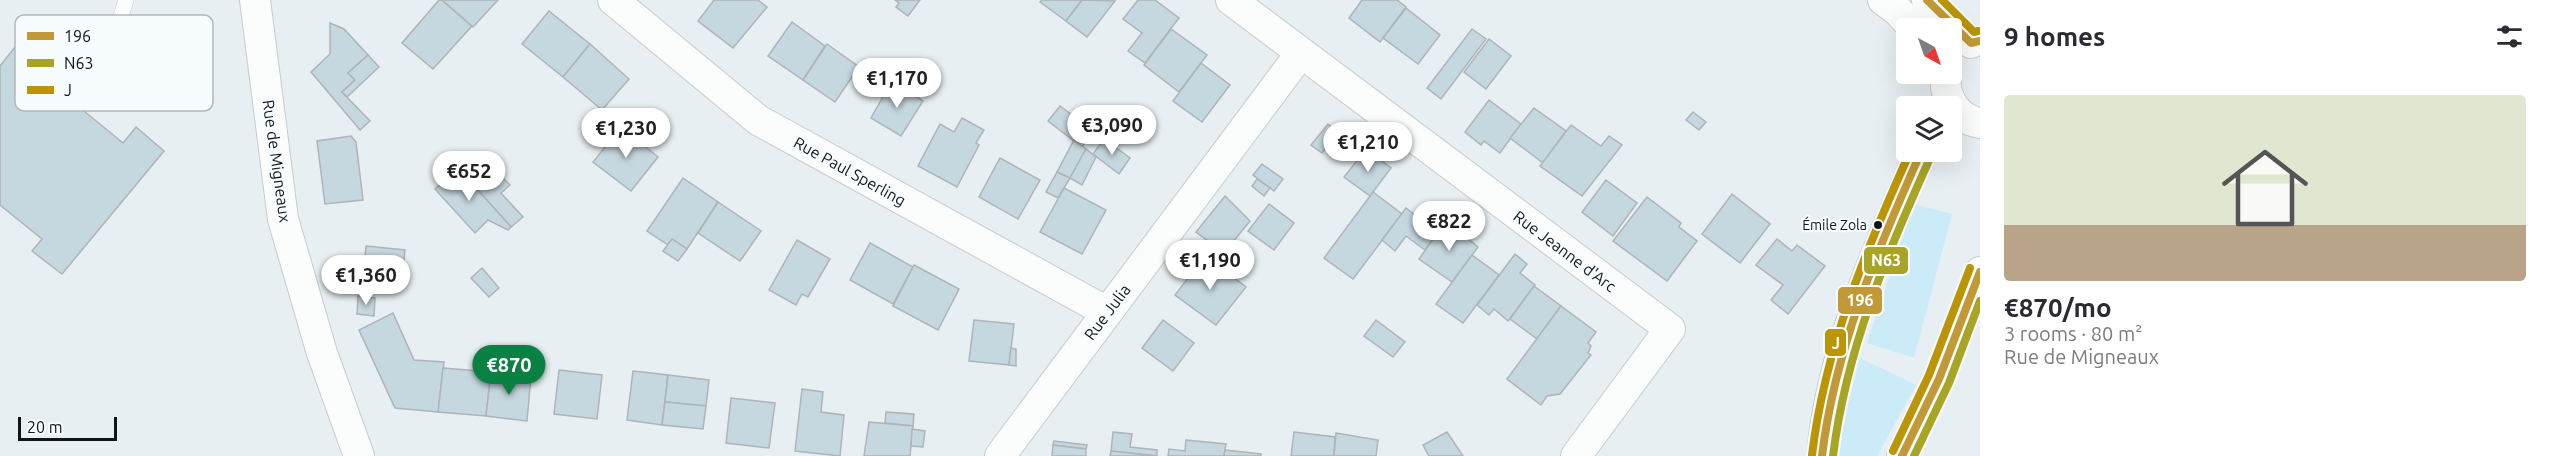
<!DOCTYPE html>
<html lang="en">
<head>
<meta charset="utf-8">
<style>
  :root { --surface:#fff; --page:#f2f2f3; --text:#2b2b33; --muted:#7c7c81; --accent:#0b8043 }
  body { margin:0; font-family:Ubuntu,sans-serif; background:var(--page); color:var(--text); height:100vh; display:flex; flex-direction:column; font-size:22px; white-space:nowrap }
  * { box-sizing:border-box; margin:0 }
  p { font-size:20px; color:var(--muted) }
  .icon { flex:none; width:33px; height:33px; fill:none; stroke:currentColor; stroke-width:2; stroke-linecap:round; stroke-linejoin:round }
  .map { position:relative; flex:1; overflow:hidden }
  .drawer { display:flex; flex-direction:column; background:var(--surface); width:570px }
  .drawer>* { flex:none }
  .needle { width:39px; rotate:140deg }
  .controls { position:absolute; left:1896px; top:18px; display:grid; gap:12px }
  .controls a { display:grid; place-items:center; width:66px; height:66px; border-radius:6px; background:var(--surface); box-shadow:0 6px 24px #0002; font-size:30px }
  .scale { position:absolute; left:18px; bottom:15px; width:99px; box-sizing:border-box; padding-left:6px; border:3px solid #101518; border-top:0; font-size:16px; line-height:21px; white-space:nowrap; color:#101518; -webkit-text-stroke:4px #f6fcff; paint-order:stroke }
  .price { position:absolute; translate:-50% -51px; padding:0 14px; border-radius:21px; background:#fff; color:#222; font-size:20px; line-height:39px; filter:drop-shadow(0 2px 3px #0008) }
  .price::after { content:''; position:absolute; left:50%; top:36px; width:18px; height:14px; margin-left:-9px; background:inherit; clip-path:polygon(0 0,100% 0,50% 100%) }
  .price.selected { background:var(--accent); color:#fff }
  ul { padding:0; list-style:none }
  li { display:grid; align-content:center; gap:12px; height:318px; padding:0 24px }
  li span { display:grid; place-items:center; height:186px; border-radius:6px; color:#555 }
  li>.icon { margin-inline-start:auto }
  span .icon { width:108px; height:108px; fill:#fffc; stroke-width:1 }
  li b { font-size:26px }
  h2 { display:flex; justify-content:space-between; align-items:center; height:72px; padding:0 24px; font-size:26px }
  main { display:flex; flex:1; min-height:0 }
  .map>svg:first-child { display:block }
  .green { fill:#ccebf9 }
  .building { fill:#c5d7df; stroke:#aeb4b7; stroke-width:1.5 }
  .lines { fill:none; stroke-linecap:round; stroke-linejoin:round }
  .service-casing { stroke:#c6cccf; stroke-width:16 }
  .minor-casing { stroke:#c6cccf; stroke-width:32 }
  .service { stroke:#fbfdfd; stroke-width:15 }
  .minor { stroke:#fbfdfd; stroke-width:30 }
  .bus-1-casing { stroke:#f6fcff; stroke-width:12 }
  .bus-2-casing { stroke:#f6fcff; stroke-width:12 }
  .bus-3-casing { stroke:#f6fcff; stroke-width:12 }
  .bus-1 { stroke:#c19936; stroke-width:8 }
  .bus-2 { stroke:#a8a526; stroke-width:8 }
  .bus-3 { stroke:#bb9506; stroke-width:8 }
  .bus-dot { fill:#101518; stroke:#f6fcff; stroke-width:2 }
  .labels { text-anchor:middle; dominant-baseline:central; stroke-width:4.5; stroke-linejoin:round; paint-order:stroke }
  .bus-label { font-size:14px; fill:#101518; stroke:#f6fcff; text-anchor:end }
  .street-label { font-size:16px; fill:#101518; stroke:#f6fcff }
  .key { fill:#f6fcff; stroke:#b1b7ba; stroke-width:1.5 }
  .key-label { font-size:16px; fill:#101518 }
  .line-badge { stroke:#f6fcff; stroke-width:2 }
  .badge-label { font-size:16px; text-anchor:middle; font-weight:bold; fill:#fff }
</style>
</head>
<body>
<main>
<div class="map">
<svg width="1980" height="456" viewBox="0 0 1980 456">
  <rect width="100%" height="100%" fill="#e7eff2"/>
  <!-- green -->
  <g class="green">
    <polygon points="1914,204 1952,214 1914,358 1867,343"/>
    <polygon points="1860,358 1916,385 1877,456 1835,456"/>
  </g>
  <!-- building -->
  <g class="building">
    <polygon points="439,0 442,0 472,26 433,69 402,43"/>
    <polygon points="442,0 498,0 473,27"/>
    <polygon points="714,0 758,0 767,7 733,48 698,21"/>
    <polygon points="895,0 920,0 908,16 896,7 899,3"/>
    <polygon points="1042,0 1082,0 1066,21 1040,2"/>
    <polygon points="1082,0 1115,1 1087,37 1066,21"/>
    <polygon points="1138,0 1155,0 1179,18 1145,63 1128,51 1142,33 1123,19"/>
    <polygon points="1362,0 1397,0 1406,7 1380,42 1349,18"/>
    <polygon points="1406,8 1440,35 1418,64 1383,38"/>
    <polygon points="549,11 590,44 563,77 522,44"/>
    <polygon points="792,22 825,46 803,80 768,56"/>
    <polygon points="330,23 344,29 368,55 348,73 355,80 342,92 370,121 360,130 311,72 330,54"/>
    <polygon points="1171,29 1207,55 1179,92 1144,65"/>
    <polygon points="1472,29 1486,39 1441,99 1427,88"/>
    <polygon points="23,37 52,61 40,75 123,143 136,127 164,151 62,274 32,251 42,239 0,205 0,66"/>
    <polygon points="1489,39 1511,56 1486,89 1464,72"/>
    <polygon points="590,44 629,79 602,110 563,77"/>
    <polygon points="827,44 859,67 835,102 803,80"/>
    <polygon points="368,55 379,67 347,97 342,92 355,80 348,73"/>
    <polygon points="1201,63 1230,85 1202,122 1173,101"/>
    <polygon points="892,81 923,101 901,136 871,118"/>
    <polygon points="1489,100 1521,124 1500,153 1484,141 1481,145 1465,132"/>
    <polygon points="1060,106 1094,131 1082,147 1048,121"/>
    <polygon points="1534,108 1566,131 1543,163 1510,138"/>
    <polygon points="1693,112 1706,122 1699,130 1686,120"/>
    <polygon points="962,118 984,130 976,143 979,145 957,187 918,166 940,124 954,132"/>
    <polygon points="1328,124 1338,132 1322,153 1311,145"/>
    <polygon points="1571,125 1601,146 1609,136 1622,145 1582,196 1540,166"/>
    <polygon points="621,127 658,157 631,191 593,162"/>
    <polygon points="351,136 356,142 363,200 325,204 317,141"/>
    <polygon points="1104,139 1130,158 1119,174 1093,154"/>
    <polygon points="1074,140 1086,149 1070,178 1057,172"/>
    <polygon points="1086,149 1096,157 1082,185 1070,178"/>
    <polygon points="1366,149 1391,168 1370,196 1344,177"/>
    <polygon points="470,157 493,184 501,176 510,185 501,193 523,217 511,227 458,168"/>
    <polygon points="496,158 504,167 498,172 490,163"/>
    <polygon points="1000,158 1040,180 1018,219 979,197"/>
    <polygon points="1262,164 1283,179 1274,191 1253,175"/>
    <polygon points="458,168 511,227 508,230 488,220 475,233 435,189"/>
    <polygon points="1057,172 1070,178 1058,198 1046,192"/>
    <polygon points="683,178 718,202 687,249 672,239 668,245 647,231"/>
    <polygon points="1257,179 1270,188 1264,196 1252,186"/>
    <polygon points="1606,180 1637,203 1613,236 1582,212"/>
    <polygon points="1064,188 1106,210 1082,254 1040,232"/>
    <polygon points="1373,192 1402,214 1353,279 1324,258"/>
    <polygon points="1732,194 1770,224 1740,263 1702,234"/>
    <polygon points="1225,196 1250,221 1224,253 1196,232"/>
    <polygon points="1647,197 1681,223 1679,227 1697,241 1667,281 1613,241"/>
    <polygon points="718,202 761,231 740,261 698,233"/>
    <polygon points="1432,202 1450,215 1425,250 1406,236 1395,251 1382,240 1406,208 1419,218"/>
    <polygon points="1269,204 1294,223 1274,250 1248,231"/>
    <polygon points="1446,221 1478,247 1452,282 1419,259"/>
    <polygon points="672,239 687,249 678,261 663,251"/>
    <polygon points="1777,239 1792,251 1797,245 1825,266 1788,314 1771,300 1783,285 1756,265"/>
    <polygon points="797,240 830,259 808,297 802,294 796,305 769,290"/>
    <polygon points="870,243 913,267 893,304 850,280"/>
    <polygon points="366,246 405,250 401,289 362,286"/>
    <polygon points="1515,254 1527,264 1520,273 1535,285 1508,321 1494,309 1489,315 1477,305"/>
    <polygon points="1472,255 1499,275 1463,323 1436,304"/>
    <polygon points="1205,256 1246,287 1216,325 1175,295"/>
    <polygon points="914,265 959,289 938,330 893,306"/>
    <polygon points="482,268 499,288 489,297 471,278"/>
    <polygon points="1534,286 1561,306 1537,339 1510,319"/>
    <polygon points="358,296 375,298 374,316 357,314"/>
    <polygon points="1561,306 1596,332 1588,343 1591,346 1588,353 1591,355 1560,394 1547,396 1541,405 1507,379"/>
    <polygon points="393,313 414,360 444,362 438,412 395,408 359,330"/>
    <polygon points="974,320 1014,324 1009,365 969,361"/>
    <polygon points="1163,320 1194,343 1173,371 1142,348"/>
    <polygon points="1376,320 1405,342 1393,357 1364,336"/>
    <polygon points="1011,348 1016,349 1016,366 1009,365"/>
    <polygon points="443,368 491,372 486,416 438,412"/>
    <polygon points="559,370 602,375 597,419 554,414"/>
    <polygon points="633,371 668,375 662,425 627,420"/>
    <polygon points="491,372 531,376 527,421 486,416"/>
    <polygon points="668,375 709,380 706,406 665,402"/>
    <polygon points="802,389 823,392 821,412 844,415 840,456 795,451"/>
    <polygon points="731,398 775,403 769,448 726,443"/>
    <polygon points="665,402 706,406 703,429 662,425"/>
    <polygon points="886,412 914,414 913,426 885,423"/>
    <polygon points="869,422 913,426 910,456 864,456"/>
    <polygon points="912,429 925,431 923,447 911,446"/>
    <polygon points="1113,432 1132,434 1130,447 1157,450 1157,456 1111,451"/>
    <polygon points="1294,432 1335,437 1334,456 1291,456"/>
    <polygon points="1447,432 1463,456 1429,456 1423,445"/>
    <polygon points="1336,433 1378,440 1376,456 1334,456"/>
    <polygon points="1186,440 1226,444 1224,456 1168,456 1169,449 1185,451"/>
    <polygon points="1054,441 1087,445 1086,449 1053,445"/>
    <polygon points="1053,445 1086,449 1086,456 1052,456"/>
    <polygon points="1225,450 1261,454 1261,456 1224,456"/>
    <polygon points="1111,451 1157,456 1110,456"/>
  </g>
  <g class="lines">
    <defs>
      <polyline id="service" points="102,76 126,0"/>
      <g id="minor">
        <polyline points="255,0 283,219 322,353 359,456"/>
        <polyline points="613,0 758,120 1107,312"/>
        <polyline points="1231,0 1670,329 1576,456"/>
        <polyline points="1883,0 1898,11 1913,28"/>
        <polyline points="1927,0 1971,43"/>
        <path d="M1946 74C1943 96 1956 119 1980 123"/>
        <polyline points="1000,456 1301,53"/>
        <path d="M1822 456C1830 353 1879 245 1921 152"/>
        <polyline points="1902,456 1939,379 1980,272"/>
      </g>
    </defs>
    <!-- service casing -->
    <use href="#service" class="service-casing"/>
    <!-- minor casing -->
    <use href="#minor" class="minor-casing"/>
    <!-- service -->
    <use href="#service" class="service"/>
    <!-- minor -->
    <use href="#minor" class="minor"/>
    <defs>
      <g id="bus-1">
        <polyline points="1927,0 1971,43 1980,41"/>
        <path d="M1822 456C1835 348 1877 251 1921 152"/>
        <polyline points="1902,456 1939,379 1980,272"/>
      </g>
      <g id="bus-2">
        <path d="M1833 456C1846 350 1887 253 1931 156"/>
        <polyline points="1914,456 1949,383 1980,301"/>
      </g>
      <g id="bus-3">
        <polyline points="1942,0 1974,32 1978,31"/>
        <polyline points="1893,451 1929,375 1970,268"/>
        <path d="M1812 455C1825 347 1866 250 1910 152"/>
      </g>
    </defs>
    <!-- bus-1 casing -->
    <use href="#bus-1" class="bus-1-casing"/>
    <!-- bus-2 casing -->
    <use href="#bus-2" class="bus-2-casing"/>
    <!-- bus-3 casing -->
    <use href="#bus-3" class="bus-3-casing"/>
    <!-- bus-1 -->
    <use href="#bus-1" class="bus-1"/>
    <!-- bus-2 -->
    <use href="#bus-2" class="bus-2"/>
    <!-- bus-3 -->
    <use href="#bus-3" class="bus-3"/>
  </g>
  <!-- markers -->
  <circle class="bus-dot" cx="1878" cy="225" r="5"/>
  <g class="labels">
    <!-- bus labels -->
    <g class="bus-label">
      <text x="1867" y="225">Émile Zola</text>
    </g>
    <!-- street labels -->
    <g class="street-label">
      <text transform="translate(277 161) rotate(82)">Rue de Migneaux</text>
      <text transform="translate(850 171) rotate(29)">Rue Paul Sperling</text>
      <text transform="translate(1565 251) rotate(37)">Rue Jeanne d'Arc</text>
      <text transform="translate(1107 312) rotate(-53)">Rue Julia</text>
    </g>
  </g>
  <!-- legend -->
  <rect x="15" y="15" width="198" height="96" rx="9" class="key"/>
  <rect x="27" y="32" width="27" height="8" fill="#c19936"/>
  <rect x="27" y="59" width="27" height="8" fill="#a8a526"/>
  <rect x="27" y="86" width="27" height="8" fill="#bb9506"/>
  <g class="key-label">
    <text x="64" y="42">196</text>
    <text x="64" y="69">N63</text>
    <text x="64" y="96">J</text>
  </g>
  <g class="line-badge">
    <rect x="1863" y="246" width="46" height="29" rx="6" fill="#a8a526"/>
    <rect x="1837" y="286" width="46" height="29" rx="6" fill="#c19936"/>
    <rect x="1824" y="328" width="23" height="29" rx="6" fill="#bb9506"/>
  </g>
  <g class="badge-label">
    <text x="1886" y="266">N63</text>
    <text x="1860" y="306">196</text>
    <text x="1836" y="349">J</text>
  </g>
</svg>
<div class="controls">
<a><svg class="needle" viewBox="-14 -14 28 28"><path d="M0-13l5 13h-10z" fill="#e53935"/><path d="M0 13l5-13h-10z" fill="#7c7c81"/></svg></a>
<a><svg class="icon" aria-label="layers" viewBox="0 0 24 24"><path d="M12 4l9 5-9 5-9-5zM3 14l9 5 9-5"/></svg></a>
</div>
<div class="scale">20 m</div>
<b class="price" style="left:897px;top:109px">€1,170</b>
<b class="price" style="left:1112px;top:156px">€3,090</b>
<b class="price" style="left:626px;top:159px">€1,230</b>
<b class="price" style="left:1368px;top:173px">€1,210</b>
<b class="price" style="left:469px;top:202px">€652</b>
<b class="price" style="left:1449px;top:252px">€822</b>
<b class="price" style="left:1210px;top:291px">€1,190</b>
<b class="price" style="left:366px;top:306px">€1,360</b>
<b class="price selected" style="left:509px;top:396px">€870</b>
</div>
<section class="drawer">
<h2>9 homes<svg class="icon" aria-label="filters" viewBox="0 0 24 24"><path d="M4 7h16M4 17h16"/><circle cx="9" cy="7" r="2"/><circle cx="15" cy="17" r="2"/></svg></h2>
<ul>
<li><span style="background:linear-gradient(#dfe7d0 70%,#b9a48a 0)"><svg class="icon" aria-label="home" viewBox="0 0 24 24"><path d="M3 11l9-7 9 7M6 9v11h12V9"/></svg></span><div><b>€870/mo</b><p>3 rooms · 80 m²</p><p>Rue de Migneaux</p></div></li>
</ul>
</section>
</main>
</body>
</html>
